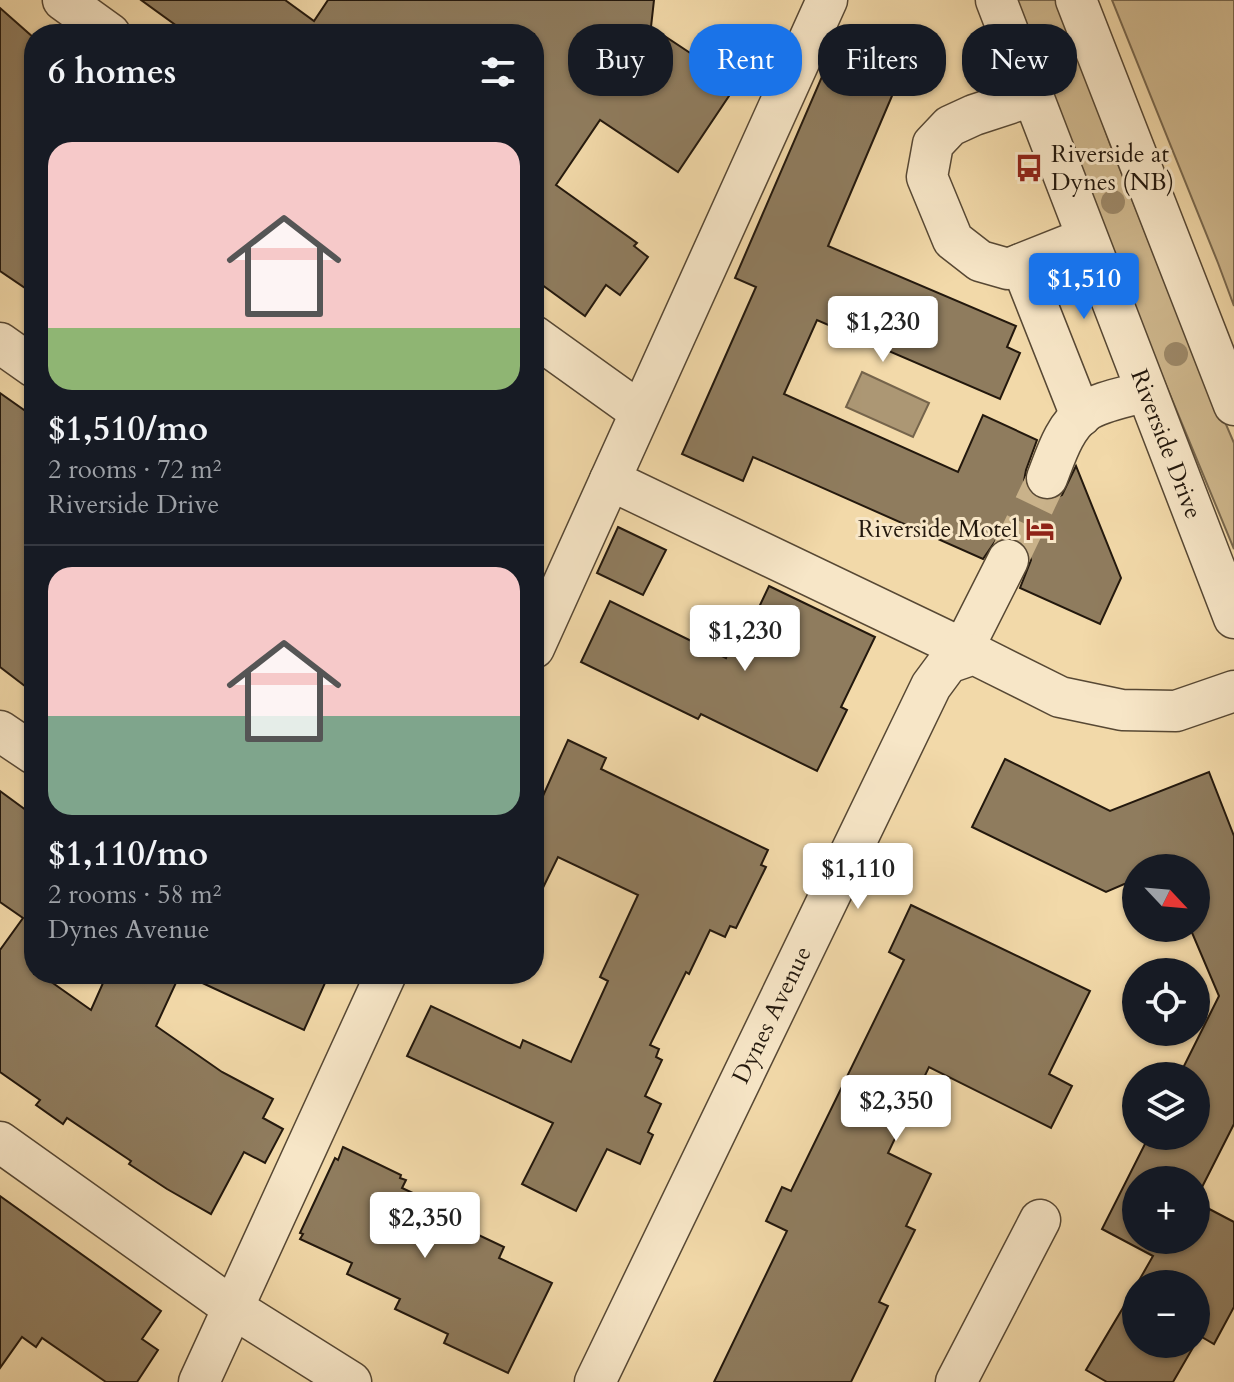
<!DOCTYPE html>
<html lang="en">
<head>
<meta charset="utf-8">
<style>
  :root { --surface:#171b24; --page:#20242c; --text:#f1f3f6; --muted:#9ea1a6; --line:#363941; --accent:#1a73e8 }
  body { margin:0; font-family:Cardo,serif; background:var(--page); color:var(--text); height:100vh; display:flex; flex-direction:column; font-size:30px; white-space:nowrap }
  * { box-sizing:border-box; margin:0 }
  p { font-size:26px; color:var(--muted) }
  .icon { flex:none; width:44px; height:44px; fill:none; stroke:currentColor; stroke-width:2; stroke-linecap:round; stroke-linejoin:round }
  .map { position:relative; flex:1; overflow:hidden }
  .details { position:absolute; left:24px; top:24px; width:520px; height:960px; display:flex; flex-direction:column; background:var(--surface); border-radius:32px; box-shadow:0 2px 6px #0004 }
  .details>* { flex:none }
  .top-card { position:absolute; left:568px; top:24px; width:546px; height:72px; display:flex; gap:16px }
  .needle { width:52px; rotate:116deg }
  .fabs { position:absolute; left:1122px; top:854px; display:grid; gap:16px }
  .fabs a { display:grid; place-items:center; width:88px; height:88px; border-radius:50%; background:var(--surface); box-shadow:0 2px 6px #0004; font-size:40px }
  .price { position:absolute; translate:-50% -68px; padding:0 18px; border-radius:8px; background:#fff; color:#222; font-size:26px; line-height:52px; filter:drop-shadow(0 2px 4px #0008) }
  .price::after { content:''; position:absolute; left:50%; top:48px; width:24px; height:18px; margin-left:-12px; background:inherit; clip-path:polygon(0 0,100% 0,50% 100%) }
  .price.active { background:var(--accent); color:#fff }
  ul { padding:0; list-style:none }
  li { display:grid; align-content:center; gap:16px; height:424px; padding:0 24px }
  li+li { border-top:2px solid var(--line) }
  li span { display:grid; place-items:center; height:248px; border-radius:24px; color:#555 }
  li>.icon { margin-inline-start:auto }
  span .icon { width:144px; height:144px; fill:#fffc; stroke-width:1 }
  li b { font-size:34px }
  h2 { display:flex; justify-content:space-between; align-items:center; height:96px; padding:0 24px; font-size:34px }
  .tag { padding:0 28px; border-radius:32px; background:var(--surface); box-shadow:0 2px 6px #0004; font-size:28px; line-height:72px }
  .tag.active { background:var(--accent); color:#fff }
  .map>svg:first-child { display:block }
  .green { fill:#cfb88e; stroke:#79684e; stroke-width:2 }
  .water { fill:#ac9774; stroke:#75644b; stroke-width:2 }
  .building { fill:#8f7c5e; stroke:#23180d; stroke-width:2 }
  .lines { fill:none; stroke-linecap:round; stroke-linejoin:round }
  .minor-tunnel { stroke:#c9b28a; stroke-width:40; stroke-dasharray:40 20; stroke-linecap:butt }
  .minor-casing { stroke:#574834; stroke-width:43 }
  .minor { stroke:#f7e6c7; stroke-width:40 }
  .tree { fill:#9d8969 }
  .labels { text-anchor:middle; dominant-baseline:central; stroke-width:6; stroke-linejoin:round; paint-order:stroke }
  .poi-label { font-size:24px; fill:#23180d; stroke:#f7e6c7; text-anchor:start }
  .street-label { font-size:24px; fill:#23180d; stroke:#f7e6c7 }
</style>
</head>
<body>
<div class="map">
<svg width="1234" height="1382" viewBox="0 0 1234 1382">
  <rect width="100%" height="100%" fill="#f2d9a9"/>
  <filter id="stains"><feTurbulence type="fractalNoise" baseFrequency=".0025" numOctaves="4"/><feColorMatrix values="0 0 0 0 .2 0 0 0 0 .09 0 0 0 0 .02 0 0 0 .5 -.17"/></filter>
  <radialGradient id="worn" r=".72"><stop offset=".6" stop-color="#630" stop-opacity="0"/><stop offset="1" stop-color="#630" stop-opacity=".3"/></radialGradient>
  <!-- green -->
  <g class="green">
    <polygon points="1015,0 1059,0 1110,144 1165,282 1234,443 1234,549 1151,349"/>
    <polygon points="1112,0 1234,0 1234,306 1218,263"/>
  </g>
  <!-- water -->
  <polygon class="water" points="862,372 929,403 913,437 846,407"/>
  <!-- building -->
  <g class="building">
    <polygon points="141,0 285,0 314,21 328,0 654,0 651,27 737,84 678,172 600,120 556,185 637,243 634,246 648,257 620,295 606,285 585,316 534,279 534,34 188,34"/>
    <polygon points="0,8 34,38 34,294 0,271"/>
    <polygon points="843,28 909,56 828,246 1016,326 1007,347 1020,353 1000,399 817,320 784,394 958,472 983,415 1037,440 1026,470 1024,481 1029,492 1040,500 1051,500 1062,495 1076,466 1121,578 1100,624 1020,588 1031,560 1027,547 1018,539 1006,537 996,540 983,559 753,457 743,481 682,454 756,287 735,278"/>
    <polygon points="0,393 34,417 34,693 0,667"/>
    <polygon points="618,527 666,550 643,595 597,573"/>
    <polygon points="769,586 875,637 841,707 847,710 817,771 701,714 698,719 581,662 610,601 726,658 728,652 736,656"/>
    <polygon points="568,740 606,758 601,769 768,850 761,865 766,867 736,928 730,926 725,937 710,930 689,974 686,972 650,1045 659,1049 656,1057 662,1060 645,1096 661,1104 648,1132 653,1135 640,1164 607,1149 576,1211 522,1184 553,1123 407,1056 431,1006 520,1048 523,1040 571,1062 608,981 600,977 638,895 558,857 534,906 534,816"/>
    <polygon points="1005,759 1110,811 1209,772 1234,836 1234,1124 1196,1199 1196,1180 1136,1180 1136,1240 1196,1240 1196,1202 1234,1222 1234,1307 1214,1344 1200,1336 1196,1342 1196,1284 1137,1284 1153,1256 1102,1229 1149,1136 1196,1136 1196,1076 1179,1076 1219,996 1190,928 1196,928 1196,868 1136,868 1136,879 1106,892 972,827"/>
    <polygon points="0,791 34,816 34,974 40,974 91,1010 107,974 180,974 156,1026 222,1072 273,1099 263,1118 283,1129 265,1163 244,1152 211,1214 167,1189 129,1164 131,1161 67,1118 63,1124 36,1105 40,1100 0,1072 0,950 23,918 0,902"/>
    <polygon points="911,905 1090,991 1049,1074 1072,1086 1051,1128 929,1067 888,1153 931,1174 906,1226 915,1230 879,1302 888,1306 851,1382 714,1382 787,1231 766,1221 782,1187 791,1191 904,960 889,952"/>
    <polygon points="183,974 329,974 304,1030"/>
    <polygon points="343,1147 401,1175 400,1178 406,1180 402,1188 456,1213 451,1222 504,1247 499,1258 552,1283 508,1373 444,1343 448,1334 395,1309 400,1299 347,1274 352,1263 300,1239 303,1234 300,1233 335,1158 338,1160"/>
    <polygon points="0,1196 161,1311 142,1339 158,1350 137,1382 106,1382 42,1338 36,1347 22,1337 0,1368"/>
    <polygon points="1136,1286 1136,1344 1195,1344 1173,1382 1107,1382 1086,1370"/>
  </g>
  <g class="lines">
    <!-- minor-tunnel -->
    <polyline class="minor-tunnel" points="1008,560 1047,478"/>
    <defs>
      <g id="minor">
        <polyline points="63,0 110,34"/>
        <polyline points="996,0 1234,618"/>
        <polyline points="1076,0 1234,405"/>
        <polyline points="1032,96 974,115 950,126 933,144 927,177 953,240 980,261 1008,269 1086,238"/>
        <polyline points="1021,264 1081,416"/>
        <polyline points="534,336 640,412"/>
        <polyline points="0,343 34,367"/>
        <path d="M1047 478C1056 455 1064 427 1085 412 1100 401 1128 397 1146 391"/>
        <polyline points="610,480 974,654"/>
        <polyline points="534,648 827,0"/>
        <polyline points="963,649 1008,560"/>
        <polyline points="0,731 34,754"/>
        <polyline points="0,1142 233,1308 351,1382"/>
        <polyline points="199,1382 386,974"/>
        <polyline points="595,1382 931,686 948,663 974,654 1060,697 1122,710 1176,711 1234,691"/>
        <polyline points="956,1382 1040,1220"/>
      </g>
    </defs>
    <!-- minor casing -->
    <use href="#minor" class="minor-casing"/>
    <!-- minor -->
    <use href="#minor" class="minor"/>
  </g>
  <!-- trees -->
  <g class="tree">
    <circle cx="1057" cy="58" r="12"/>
    <circle cx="1113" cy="202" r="12"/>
    <circle cx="1176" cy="354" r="12"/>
  </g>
  <!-- icons -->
  <defs>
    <symbol id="bus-bare" viewBox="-9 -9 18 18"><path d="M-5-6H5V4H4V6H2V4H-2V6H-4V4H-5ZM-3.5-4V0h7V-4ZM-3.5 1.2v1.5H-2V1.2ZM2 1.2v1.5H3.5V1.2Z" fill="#8f2418" stroke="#f7e6c7" stroke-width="2.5" paint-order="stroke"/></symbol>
    <symbol id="hotel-bare" viewBox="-9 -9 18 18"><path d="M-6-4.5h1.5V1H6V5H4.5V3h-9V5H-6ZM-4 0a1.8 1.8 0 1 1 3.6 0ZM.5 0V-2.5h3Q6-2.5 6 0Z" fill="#8f2418" stroke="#f7e6c7" stroke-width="2.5" paint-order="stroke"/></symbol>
  </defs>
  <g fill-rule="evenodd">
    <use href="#bus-bare" x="1009" y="148" width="40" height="40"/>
    <use href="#hotel-bare" x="1020" y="509" width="40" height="40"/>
  </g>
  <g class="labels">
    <!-- poi labels -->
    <g class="poi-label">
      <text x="1051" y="154">Riverside at<tspan x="1051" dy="28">Dynes (NB)</tspan></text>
      <text x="1018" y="529" text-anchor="end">Riverside Motel</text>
    </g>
    <!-- street labels -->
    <g class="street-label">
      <text transform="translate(1166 444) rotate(69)">Riverside Drive</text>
      <text transform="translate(772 1015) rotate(-64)">Dynes Avenue</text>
    </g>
  </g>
  <rect width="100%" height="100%" filter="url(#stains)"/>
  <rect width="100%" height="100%" fill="url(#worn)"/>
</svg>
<div class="fabs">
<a><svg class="needle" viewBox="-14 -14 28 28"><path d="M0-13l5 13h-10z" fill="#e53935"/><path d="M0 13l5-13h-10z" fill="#9ea1a6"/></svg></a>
<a><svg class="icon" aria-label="locate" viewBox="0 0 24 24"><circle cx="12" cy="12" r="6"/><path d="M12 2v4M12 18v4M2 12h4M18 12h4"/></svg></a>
<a><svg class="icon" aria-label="layers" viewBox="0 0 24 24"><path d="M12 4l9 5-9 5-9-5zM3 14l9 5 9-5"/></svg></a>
<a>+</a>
<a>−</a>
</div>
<b class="price active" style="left:1084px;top:321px">$1,510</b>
<b class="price" style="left:883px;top:364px">$1,230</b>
<b class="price" style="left:745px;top:673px">$1,230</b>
<b class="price" style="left:858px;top:911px">$1,110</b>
<b class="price" style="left:896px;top:1143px">$2,350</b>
<b class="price" style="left:425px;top:1260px">$2,350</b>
<div class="top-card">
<a class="tag">Buy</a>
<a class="tag active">Rent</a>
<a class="tag">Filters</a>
<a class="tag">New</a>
</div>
<section class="details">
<h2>6 homes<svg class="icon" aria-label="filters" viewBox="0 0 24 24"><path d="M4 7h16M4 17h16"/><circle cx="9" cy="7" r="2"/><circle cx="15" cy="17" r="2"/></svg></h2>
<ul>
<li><span style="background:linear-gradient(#f6c9c9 75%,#8fb573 0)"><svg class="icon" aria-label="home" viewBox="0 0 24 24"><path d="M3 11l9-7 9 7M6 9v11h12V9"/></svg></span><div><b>$1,510/mo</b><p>2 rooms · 72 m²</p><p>Riverside Drive</p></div></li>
<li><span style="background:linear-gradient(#f6c9c9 60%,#7fa58c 0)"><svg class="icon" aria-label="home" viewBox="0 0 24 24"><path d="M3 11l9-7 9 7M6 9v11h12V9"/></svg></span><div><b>$1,110/mo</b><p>2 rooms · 58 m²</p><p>Dynes Avenue</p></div></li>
</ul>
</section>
</div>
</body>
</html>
